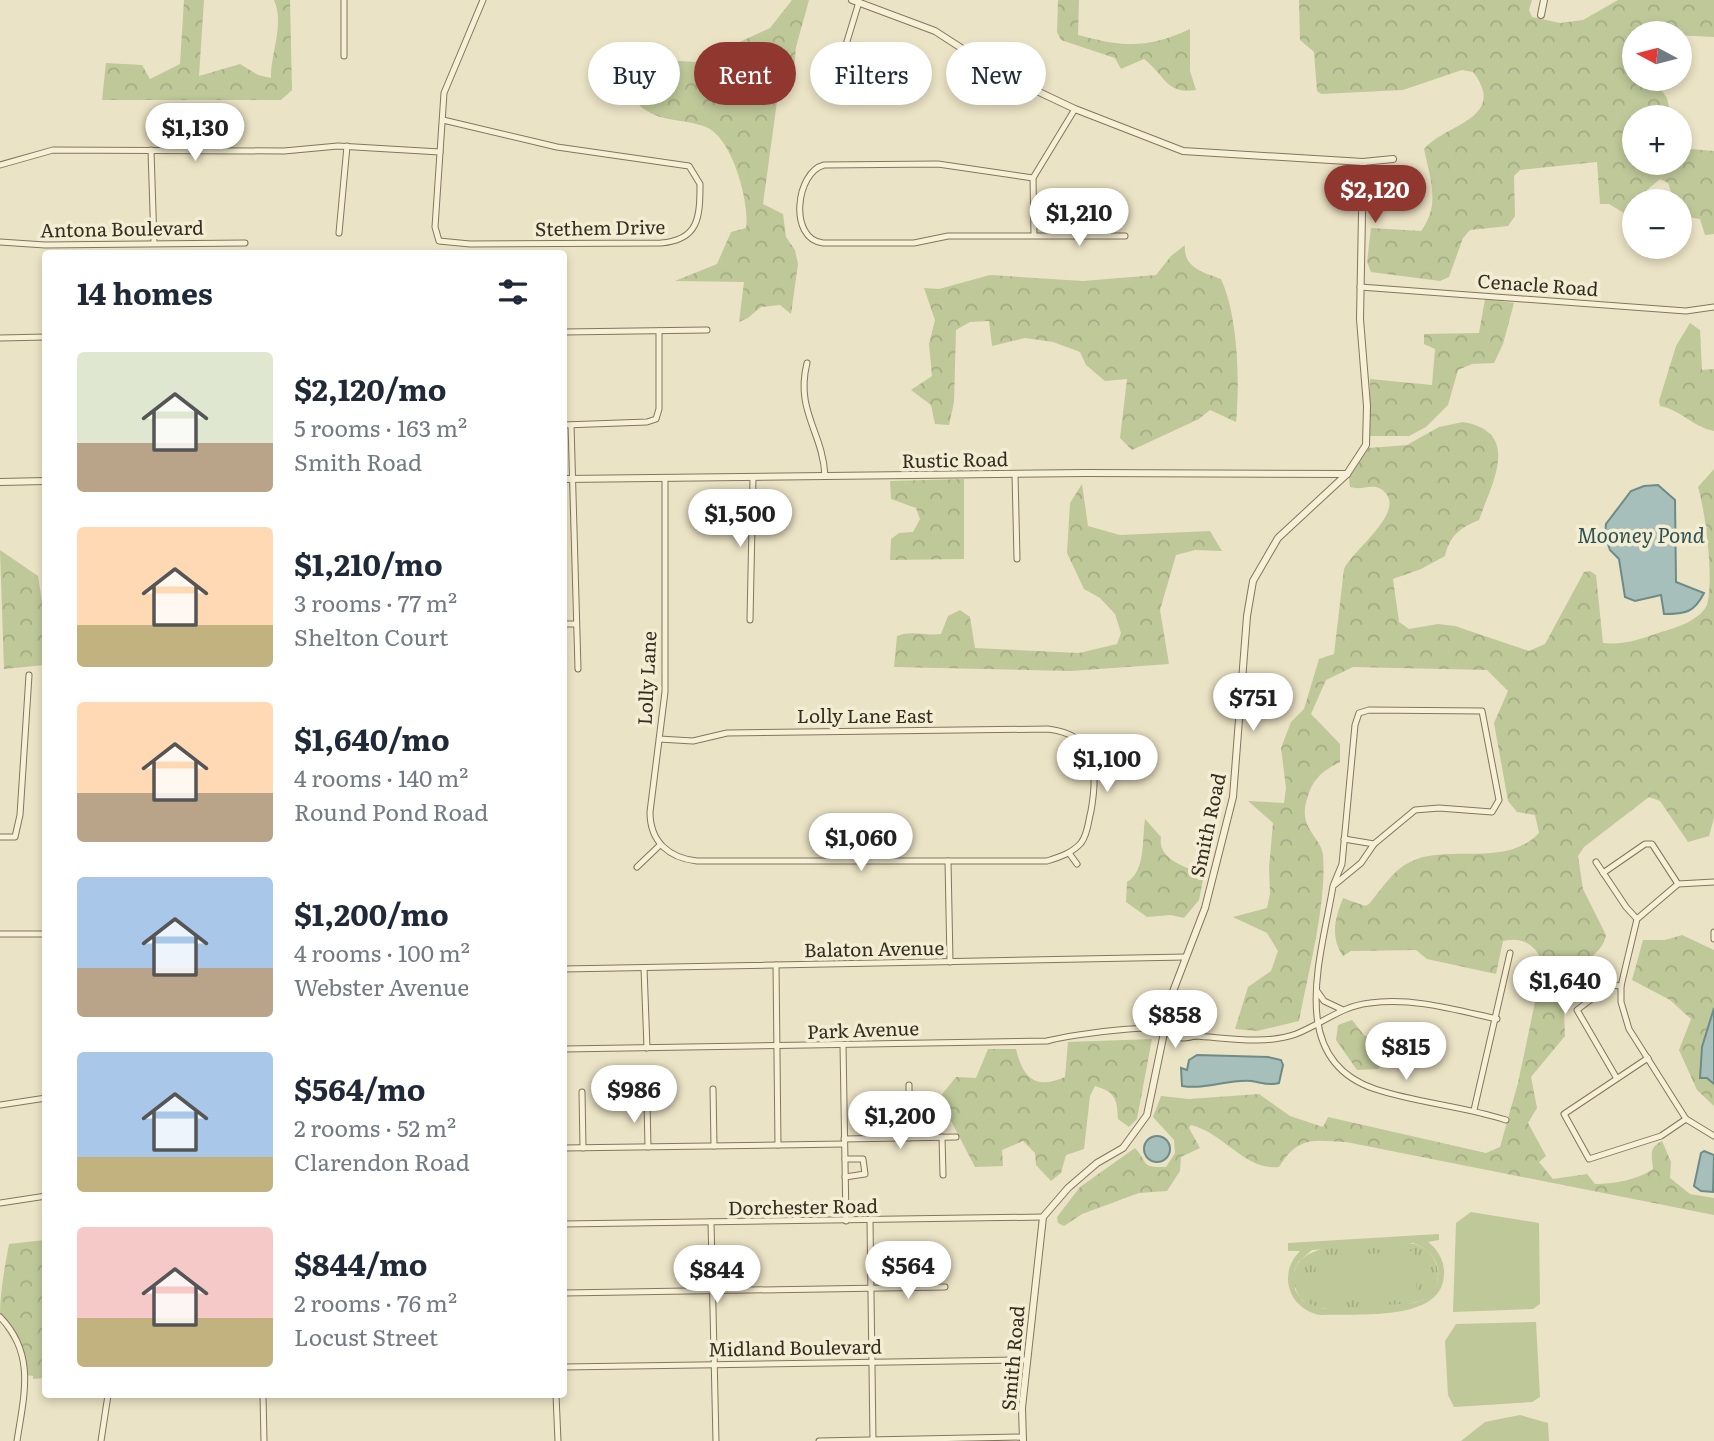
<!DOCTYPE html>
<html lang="en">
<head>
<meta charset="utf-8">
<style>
  :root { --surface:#fff; --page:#f6f6f7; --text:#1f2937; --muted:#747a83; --accent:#903830 }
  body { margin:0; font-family:Literata,serif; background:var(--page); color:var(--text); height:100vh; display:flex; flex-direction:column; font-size:26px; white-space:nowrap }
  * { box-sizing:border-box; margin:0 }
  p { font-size:23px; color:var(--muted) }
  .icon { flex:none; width:38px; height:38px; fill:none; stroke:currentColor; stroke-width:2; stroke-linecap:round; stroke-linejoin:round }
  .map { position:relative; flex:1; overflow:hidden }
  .drawer { position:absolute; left:42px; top:250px; width:525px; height:1148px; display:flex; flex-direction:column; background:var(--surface); border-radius:7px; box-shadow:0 4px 10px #0003 }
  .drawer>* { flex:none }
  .top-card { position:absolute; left:588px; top:42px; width:665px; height:63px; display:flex; gap:14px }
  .needle { width:46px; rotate:277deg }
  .buttons { position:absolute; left:1622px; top:21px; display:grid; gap:14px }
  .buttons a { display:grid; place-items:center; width:70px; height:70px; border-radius:50%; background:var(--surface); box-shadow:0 4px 10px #0003; font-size:35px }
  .price { position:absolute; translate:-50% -60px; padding:0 16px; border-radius:24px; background:#fff; color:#222; font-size:23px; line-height:46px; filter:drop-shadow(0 2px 4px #0008) }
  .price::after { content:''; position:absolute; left:50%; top:42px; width:21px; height:16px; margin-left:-10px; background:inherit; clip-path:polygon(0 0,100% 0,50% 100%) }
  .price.active { background:var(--accent); color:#fff }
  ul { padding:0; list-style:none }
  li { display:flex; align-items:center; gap:21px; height:175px; padding:0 35px }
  li span { display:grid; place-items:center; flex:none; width:196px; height:140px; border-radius:7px; color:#555 }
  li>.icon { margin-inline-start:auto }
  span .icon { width:84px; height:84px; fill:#fffc; stroke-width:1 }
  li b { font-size:30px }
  h2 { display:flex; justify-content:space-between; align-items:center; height:84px; padding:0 35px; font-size:30px }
  .pill { padding:0 24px; border-radius:32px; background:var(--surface); box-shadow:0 4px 10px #0003; font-size:24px; line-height:63px }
  .pill.active { background:var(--accent); color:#fff }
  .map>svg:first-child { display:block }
  .grass { fill:url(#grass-tufts) }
  .forest { fill:url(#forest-crowns) }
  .pitch { fill:#bfc899; fill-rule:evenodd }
  .water { fill:#a6bfba; stroke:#6e8c87; stroke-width:2 }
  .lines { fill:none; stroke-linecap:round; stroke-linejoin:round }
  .minor-casing { stroke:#85755c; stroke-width:7 }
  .tertiary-casing { stroke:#85755c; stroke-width:8 }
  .minor { stroke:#f6f0d7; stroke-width:5 }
  .tertiary { stroke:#f6f0d7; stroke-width:6 }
  .labels { text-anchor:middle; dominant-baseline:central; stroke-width:7; stroke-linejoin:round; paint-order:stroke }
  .street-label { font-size:19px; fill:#362c1f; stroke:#f3edd4 }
  .water-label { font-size:21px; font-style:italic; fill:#2f5354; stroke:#f3edd4 }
</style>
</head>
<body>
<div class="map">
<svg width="1714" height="1441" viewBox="0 0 1714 1441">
  <defs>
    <pattern id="grass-tufts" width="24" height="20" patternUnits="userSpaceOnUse" patternTransform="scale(1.75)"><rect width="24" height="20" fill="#bfc899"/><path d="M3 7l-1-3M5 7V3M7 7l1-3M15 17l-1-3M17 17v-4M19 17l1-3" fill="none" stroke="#a5ac83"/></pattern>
    <pattern id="forest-crowns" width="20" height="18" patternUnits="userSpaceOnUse" patternTransform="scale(1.75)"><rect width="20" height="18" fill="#bfc899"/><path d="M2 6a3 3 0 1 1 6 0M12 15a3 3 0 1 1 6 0" fill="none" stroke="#a5ac83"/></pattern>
  </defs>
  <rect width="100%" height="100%" fill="#ebe3c5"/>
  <!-- grass -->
  <path class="grass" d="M1406 1243C1430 1244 1443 1264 1436 1286 1432 1292 1427 1298 1420 1301 1407 1307 1327 1312 1313 1307 1303 1303 1296 1294 1294 1283 1286 1236 1377 1245 1406 1243Z"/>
  <!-- forest -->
  <g class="forest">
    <path d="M184 0H204L199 76 240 64 258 75 271 78C270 55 285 24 274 0H290L292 90 281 100H102L106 63 142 65 150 79 180 64Z"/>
    <path d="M792 0H809L796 47 793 83 778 94 763 204 783 214 786 237 795 250 798 264 791 314 780 305 761 307 748 318 739 322 744 282 675 281 717 264 731 232 746 228C750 203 732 137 706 127 679 117 657 124 636 102L643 69 664 60 696 62 770 28Z"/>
    <path d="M1058 0H1079L1078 35C1123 47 1147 49 1190 29V71L1196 90C1166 95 1165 75 1144 59L1121 69 1115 58 1061 40 1057 32Z"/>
    <path d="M1299 0H1532L1529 10 1532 17 1560 23 1583 20 1618 0H1714V37L1634 33V39L1627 42 1634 55V79H1654L1667 98 1671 117H1634V163H1680V148L1714 151V234L1705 235 1700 219 1682 216 1680 201H1674L1668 183 1660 179 1647 190 1648 201H1634V219L1609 204H1600L1597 162 1520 170 1514 176 1515 216 1508 226 1470 230 1463 238 1449 277 1440 281 1371 272 1367 262 1371 228 1421 231C1441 205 1430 178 1424 149 1444 124 1509 119 1473 72L1462 70 1403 90 1321 94 1317 91 1314 52 1300 40Z"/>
    <path d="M1185 245C1183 268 1203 272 1221 279 1238 316 1240 381 1236 422L1210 410 1199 419 1132 450 1120 438 1127 379 1105 381 1086 365 1080 352 1053 342 1025 338 992 346 989 321 970 322 956 330 954 402 949 425 935 424 931 405 911 390 932 376 929 344 935 320 924 288 939 289 990 275 1083 281 1156 275 1171 256Z"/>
    <polygon points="1485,299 1514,303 1503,344 1494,363 1472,364 1458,370 1448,405 1426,427 1409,436 1370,436 1370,379 1432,385 1435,349 1424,344 1424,334 1479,333"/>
    <path d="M1690 323 1700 330 1702 370 1714 369V431C1693 427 1681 410 1660 406L1659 401 1676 346Z"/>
    <path d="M1463 422C1522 432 1492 483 1479 520 1460 528 1450 535 1445 556L1421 569 1393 579 1399 622 1409 629 1438 624 1455 626 1529 651 1545 644 1584 572 1590 571 1596 575 1603 643C1625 645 1641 639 1661 632 1676 628 1700 620 1707 605 1714 579 1706 514 1698 487L1714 469V818L1709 836 1688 842 1660 801 1649 797 1584 847 1578 856 1583 889 1606 935C1603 956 1572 969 1556 980L1552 988 1564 1010 1565 1036 1531 1077 1537 1108 1528 1123 1546 1156 1539 1162 1553 1179 1587 1174 1595 1184C1612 1184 1638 1180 1653 1169 1652 1155 1648 1148 1662 1141L1671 1162 1670 1178 1690 1194 1714 1198V1215L1346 1142C1313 1140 1298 1136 1279 1167 1245 1171 1224 1133 1191 1125L1189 1128 1200 1148 1181 1157 1180 1171 1167 1191 1139 1193 1082 1214 1064 1226 1058 1223 1057 1217 1080 1187 1135 1148C1149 1163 1140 1168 1166 1167L1175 1153 1174 1140 1153 1117 1161 1096 1189 1099 1259 1094 1290 1116 1323 1127 1328 1117 1486 1153 1500 1147 1518 1083 1543 964C1537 945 1522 936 1503 941L1496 974 1427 959 1416 950 1351 951 1343 956C1330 937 1335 918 1343 898L1365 906 1369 904C1381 890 1393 870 1410 862 1448 843 1505 869 1539 833L1535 815 1517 812 1508 801 1494 723 1508 691 1487 670 1353 667 1326 680 1311 714 1340 744V762C1323 771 1314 777 1308 796 1296 828 1321 836 1323 855 1327 903 1308 973 1299 1021L1257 1031 1235 1029 1248 987 1271 971 1278 951 1267 933 1233 917 1267 908 1270 894 1269 868 1273 823 1248 801 1284 803 1286 788 1281 748 1291 722 1304 709 1319 659 1334 654 1344 569C1353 549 1411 509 1381 489 1372 483 1360 491 1350 487L1349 478 1369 448 1407 445 1439 427Z"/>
    <polygon points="964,479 964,559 890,560 891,539 899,533 913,532 920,519 916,508 891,499 890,481"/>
    <path d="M1082 484 1088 526 1120 535 1210 531 1222 551 1195 550 1176 555 1160 610 1169 664 1071 671 894 667 897 636C912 630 924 636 941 634L948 616 960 610 970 617 975 648 1079 653 1117 644 1121 633 1115 614 1100 598 1084 589 1067 553 1070 503Z"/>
    <polygon points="0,550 38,576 45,620 45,665 4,669"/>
    <path d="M1145 819 1161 837C1157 860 1187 867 1204 875L1199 900 1184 918 1171 915 1147 917 1126 902 1127 882C1146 871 1142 838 1145 819Z"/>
    <polygon points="1682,935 1714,950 1714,1008 1702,1047 1700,1077 1707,1078 1714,1084 1714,1106 1697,1090 1679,1050 1691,1019 1670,1000 1632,980 1643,940 1665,940"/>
    <polygon points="1352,1020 1365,1036 1418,1043 1445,1052 1431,1061 1387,1059 1378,1069 1357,1070 1336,1040 1338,1025"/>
    <path d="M1152 1039 1137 1119 1129 1127 1118 1119C1117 1098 1115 1092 1095 1086L1090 1096 1084 1149 1066 1155 1061 1173 1051 1181 1036 1165 1035 1153 1023 1141 1002 1150 1003 1166 975 1167 939 1098 956 1077 976 1078 988 1049H1016C1023 1078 1035 1090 1065 1077L1068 1042Z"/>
    <path d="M45 1240V1378L33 1379V1376L26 1375C23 1345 3 1335 0 1315 0 1292 5 1266 9 1244Z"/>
  </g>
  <!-- pitch -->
  <g class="pitch">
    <polygon points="1471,1212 1539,1223 1540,1304 1533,1309 1453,1312 1456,1223"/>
    <path d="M1439 1234V1240L1428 1242C1438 1249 1445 1262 1444 1275 1442 1323 1355 1313 1320 1315 1289 1309 1277 1274 1300 1251H1288V1243ZM1413 1243C1433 1250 1443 1265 1436 1286L1424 1299 1415 1303 1323 1309 1303 1301 1295 1290 1294 1270 1298 1262 1312 1250Z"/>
    <polygon points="1414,1251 1417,1295 1317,1301 1315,1257"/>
    <polygon points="1536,1322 1540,1397 1532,1402 1454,1407 1448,1395 1445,1341 1456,1324"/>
    <polygon points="1520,1415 1548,1423 1549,1441 1461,1441 1485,1422"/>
  </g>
  <!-- water -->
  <g class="water">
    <path d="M1658 485 1675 500 1676 582 1704 593C1694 613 1685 614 1664 614L1661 595 1635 601 1625 597 1619 559 1610 550 1605 535 1606 524 1631 491 1644 486Z"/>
    <polygon points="1714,1008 1714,1084 1707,1078 1700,1078 1702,1047"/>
    <path d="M1197 1055 1268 1057 1281 1060 1283 1065 1279 1083C1269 1086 1260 1082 1251 1081 1228 1079 1206 1090 1182 1086L1181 1068 1187 1070 1189 1060Z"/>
    <circle cx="1157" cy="1149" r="13"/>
    <polygon points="1704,1151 1714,1155 1713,1192 1701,1191 1694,1186 1701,1153"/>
  </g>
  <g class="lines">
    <defs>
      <g id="minor">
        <polyline points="344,0 344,56"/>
        <polyline points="838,89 837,74 859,2"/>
        <path d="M443 120 557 147 689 166 700 184C700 217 699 240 661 243L470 244 439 241 435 227 444 93 483 0"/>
        <polyline points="151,150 154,243"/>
        <polyline points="0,165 53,150 284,151 338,146 440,152"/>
        <path d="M1033 178 938 164 824 165C796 172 788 239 823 243H914L948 236H1125"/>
        <polyline points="339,233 347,146"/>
        <polyline points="1034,234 1033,178 1075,109"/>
        <polyline points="0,242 45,245 245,243"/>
        <polyline points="1360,287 1686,311 1714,307"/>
        <polyline points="564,332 707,330"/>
        <polyline points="0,338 46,337"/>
        <path d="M807 363C795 411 823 432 825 476"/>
        <polyline points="564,425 647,422 656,419 659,409 659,331"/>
        <polyline points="571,425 578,669"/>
        <polyline points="1015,474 1017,559"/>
        <polyline points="750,620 753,478"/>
        <polyline points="564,624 576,624"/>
        <path d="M659 739 693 741 727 733 1048 729C1098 735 1098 771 1091 811 1088 822 1088 834 1081 843 1072 853 1060 857 1047 861H697C669 858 650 842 650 812L665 692V478"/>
        <polyline points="0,837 15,837 20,815 29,675"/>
        <polyline points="1344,839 1374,844"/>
        <polyline points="1069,853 1077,864"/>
        <polyline points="948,861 950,962"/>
        <polyline points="1596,862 1626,907 1637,919"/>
        <polyline points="637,867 660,845"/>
        <polyline points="1603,873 1645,844 1652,844 1678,884"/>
        <polyline points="1714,882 1678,884 1637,919 1621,986 1621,1002 1629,1029 1686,1119 1714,1136"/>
        <path d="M1333 886 1342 864 1355 725 1359 713 1369 710 1482 711 1499 800 1492 812 1439 808 1415 810 1374 844 1361 863 1333 886C1322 955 1285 1059 1375 1089 1417 1103 1463 1106 1506 1120"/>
        <polyline points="1714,932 1714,939"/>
        <polyline points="0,934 46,934"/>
        <polyline points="776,965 778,1145"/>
        <polyline points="644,968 647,1048"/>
        <polyline points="564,969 1185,957"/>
        <polyline points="1317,991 1324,1001 1341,1009"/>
        <path d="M1163 1029C1172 1038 1183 1040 1195 1036 1228 1038 1265 1045 1296 1034 1322 1024 1341 1006 1370 1003 1412 997 1456 1010 1497 1019"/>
        <polyline points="843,1045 846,1221"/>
        <path d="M564 1049 1047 1041C1074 1034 1174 1019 1195 1036"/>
        <polyline points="1648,1058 1564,1114 1589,1159 1661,1136 1686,1119"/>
        <polyline points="1616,1077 1577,1010 1610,985 1621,986"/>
        <polyline points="909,1085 909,1138"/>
        <polyline points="713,1089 714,1146"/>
        <polyline points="582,1092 583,1148"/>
        <polyline points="647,1102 648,1147"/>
        <polyline points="0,1105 46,1098"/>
        <polyline points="1474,1110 1510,953"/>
        <polyline points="942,1137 943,1175"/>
        <polyline points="844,1139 956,1137"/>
        <polyline points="564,1148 844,1144"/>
        <polyline points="845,1159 863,1159 865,1174 845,1177"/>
        <polyline points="0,1203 46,1196"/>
        <polyline points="870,1221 873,1441"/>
        <polyline points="711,1222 716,1441"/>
        <polyline points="564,1224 1043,1217"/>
        <polyline points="564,1293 945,1287"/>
        <path d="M0 1317C36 1354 24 1395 17 1441"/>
        <polyline points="564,1367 1026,1360"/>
        <polyline points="263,1395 264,1441"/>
        <polyline points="556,1395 558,1441"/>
        <polyline points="101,1441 108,1395"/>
        <polyline points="819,1441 1023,1437"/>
      </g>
      <g id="tertiary">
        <polyline points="852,0 935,31 1003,75 1075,109 1183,151 1363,162 1393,159"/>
        <polyline points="1541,15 1544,0"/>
        <polyline points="564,479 1086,473 1347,474"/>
        <polyline points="0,482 46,481"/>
        <polyline points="1023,1441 1022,1408 1043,1217 1068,1188 1097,1163 1123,1148 1147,1115 1172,994 1205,908 1233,797 1247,616 1253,581 1278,538 1347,474 1366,445 1367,406 1360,319 1363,162"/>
      </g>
    </defs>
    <!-- minor casing -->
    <use href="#minor" class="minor-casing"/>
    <!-- tertiary casing -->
    <use href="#tertiary" class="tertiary-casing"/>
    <!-- minor -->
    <use href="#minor" class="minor"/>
    <!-- tertiary -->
    <use href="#tertiary" class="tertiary"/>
  </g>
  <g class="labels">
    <!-- street labels -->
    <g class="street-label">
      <text transform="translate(600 227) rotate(-1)">Stethem Drive</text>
      <text transform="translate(122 228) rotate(-1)">Antona Boulevard</text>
      <text transform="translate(1538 284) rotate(4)">Cenacle Road</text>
      <text transform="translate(955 459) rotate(-1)">Rustic Road</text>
      <text transform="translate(646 678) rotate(-87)">Lolly Lane</text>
      <text x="865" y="715">Lolly Lane East</text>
      <text transform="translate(1207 825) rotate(-78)">Smith Road</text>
      <text transform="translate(874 948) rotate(-1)">Balaton Avenue</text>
      <text transform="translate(863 1029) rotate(-2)">Park Avenue</text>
      <text transform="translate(803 1206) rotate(-1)">Dorchester Road</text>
      <text transform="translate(795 1347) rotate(-1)">Midland Boulevard</text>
      <text transform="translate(1012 1358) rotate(-85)">Smith Road</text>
    </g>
    <!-- water labels -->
    <g class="water-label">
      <text x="1641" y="533">Mooney Pond</text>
    </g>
  </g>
</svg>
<div class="buttons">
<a><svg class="needle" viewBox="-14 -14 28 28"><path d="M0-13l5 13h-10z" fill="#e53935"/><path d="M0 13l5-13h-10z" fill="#747a83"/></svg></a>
<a>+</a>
<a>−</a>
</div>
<b class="price" style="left:195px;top:163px">$1,130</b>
<b class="price active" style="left:1375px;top:225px">$2,120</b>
<b class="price" style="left:1079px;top:248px">$1,210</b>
<b class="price" style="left:740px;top:549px">$1,500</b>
<b class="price" style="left:1253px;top:733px">$751</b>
<b class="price" style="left:1107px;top:794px">$1,100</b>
<b class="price" style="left:861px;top:873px">$1,060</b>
<b class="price" style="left:1565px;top:1016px">$1,640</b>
<b class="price" style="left:1175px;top:1050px">$858</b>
<b class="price" style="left:1406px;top:1082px">$815</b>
<b class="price" style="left:634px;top:1125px">$986</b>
<b class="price" style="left:900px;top:1151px">$1,200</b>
<b class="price" style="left:908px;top:1301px">$564</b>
<b class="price" style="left:717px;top:1305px">$844</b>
<div class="top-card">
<a class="pill">Buy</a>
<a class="pill active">Rent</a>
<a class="pill">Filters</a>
<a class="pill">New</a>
</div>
<section class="drawer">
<h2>14 homes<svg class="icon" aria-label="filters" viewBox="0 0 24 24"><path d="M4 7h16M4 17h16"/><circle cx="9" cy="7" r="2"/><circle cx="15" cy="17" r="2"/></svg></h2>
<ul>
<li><span style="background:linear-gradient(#dfe7d0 65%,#b9a48a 0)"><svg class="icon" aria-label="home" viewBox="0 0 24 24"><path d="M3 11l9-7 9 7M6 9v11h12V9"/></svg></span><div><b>$2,120/mo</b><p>5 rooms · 163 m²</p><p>Smith Road</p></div></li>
<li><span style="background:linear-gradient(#ffd9b3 70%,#c2b280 0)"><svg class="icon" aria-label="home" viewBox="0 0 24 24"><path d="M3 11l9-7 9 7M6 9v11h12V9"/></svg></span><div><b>$1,210/mo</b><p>3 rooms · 77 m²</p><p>Shelton Court</p></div></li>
<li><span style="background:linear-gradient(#ffd9b3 65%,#b9a48a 0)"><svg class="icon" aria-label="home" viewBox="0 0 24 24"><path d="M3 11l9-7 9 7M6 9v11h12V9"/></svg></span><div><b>$1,640/mo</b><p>4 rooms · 140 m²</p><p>Round Pond Road</p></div></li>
<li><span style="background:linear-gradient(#a9c7e8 65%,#b9a48a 0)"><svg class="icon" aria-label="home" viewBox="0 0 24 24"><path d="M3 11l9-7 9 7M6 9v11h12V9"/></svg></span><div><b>$1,200/mo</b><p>4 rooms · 100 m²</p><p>Webster Avenue</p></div></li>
<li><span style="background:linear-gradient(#a9c7e8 75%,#c2b280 0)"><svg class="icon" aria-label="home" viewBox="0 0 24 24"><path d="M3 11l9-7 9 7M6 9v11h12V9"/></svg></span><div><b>$564/mo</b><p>2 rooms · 52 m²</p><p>Clarendon Road</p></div></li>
<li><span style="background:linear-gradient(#f6c9c9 65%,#c2b280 0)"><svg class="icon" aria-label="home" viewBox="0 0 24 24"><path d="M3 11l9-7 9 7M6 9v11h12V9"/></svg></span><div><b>$844/mo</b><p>2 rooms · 76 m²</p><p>Locust Street</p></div></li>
</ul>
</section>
</div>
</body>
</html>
